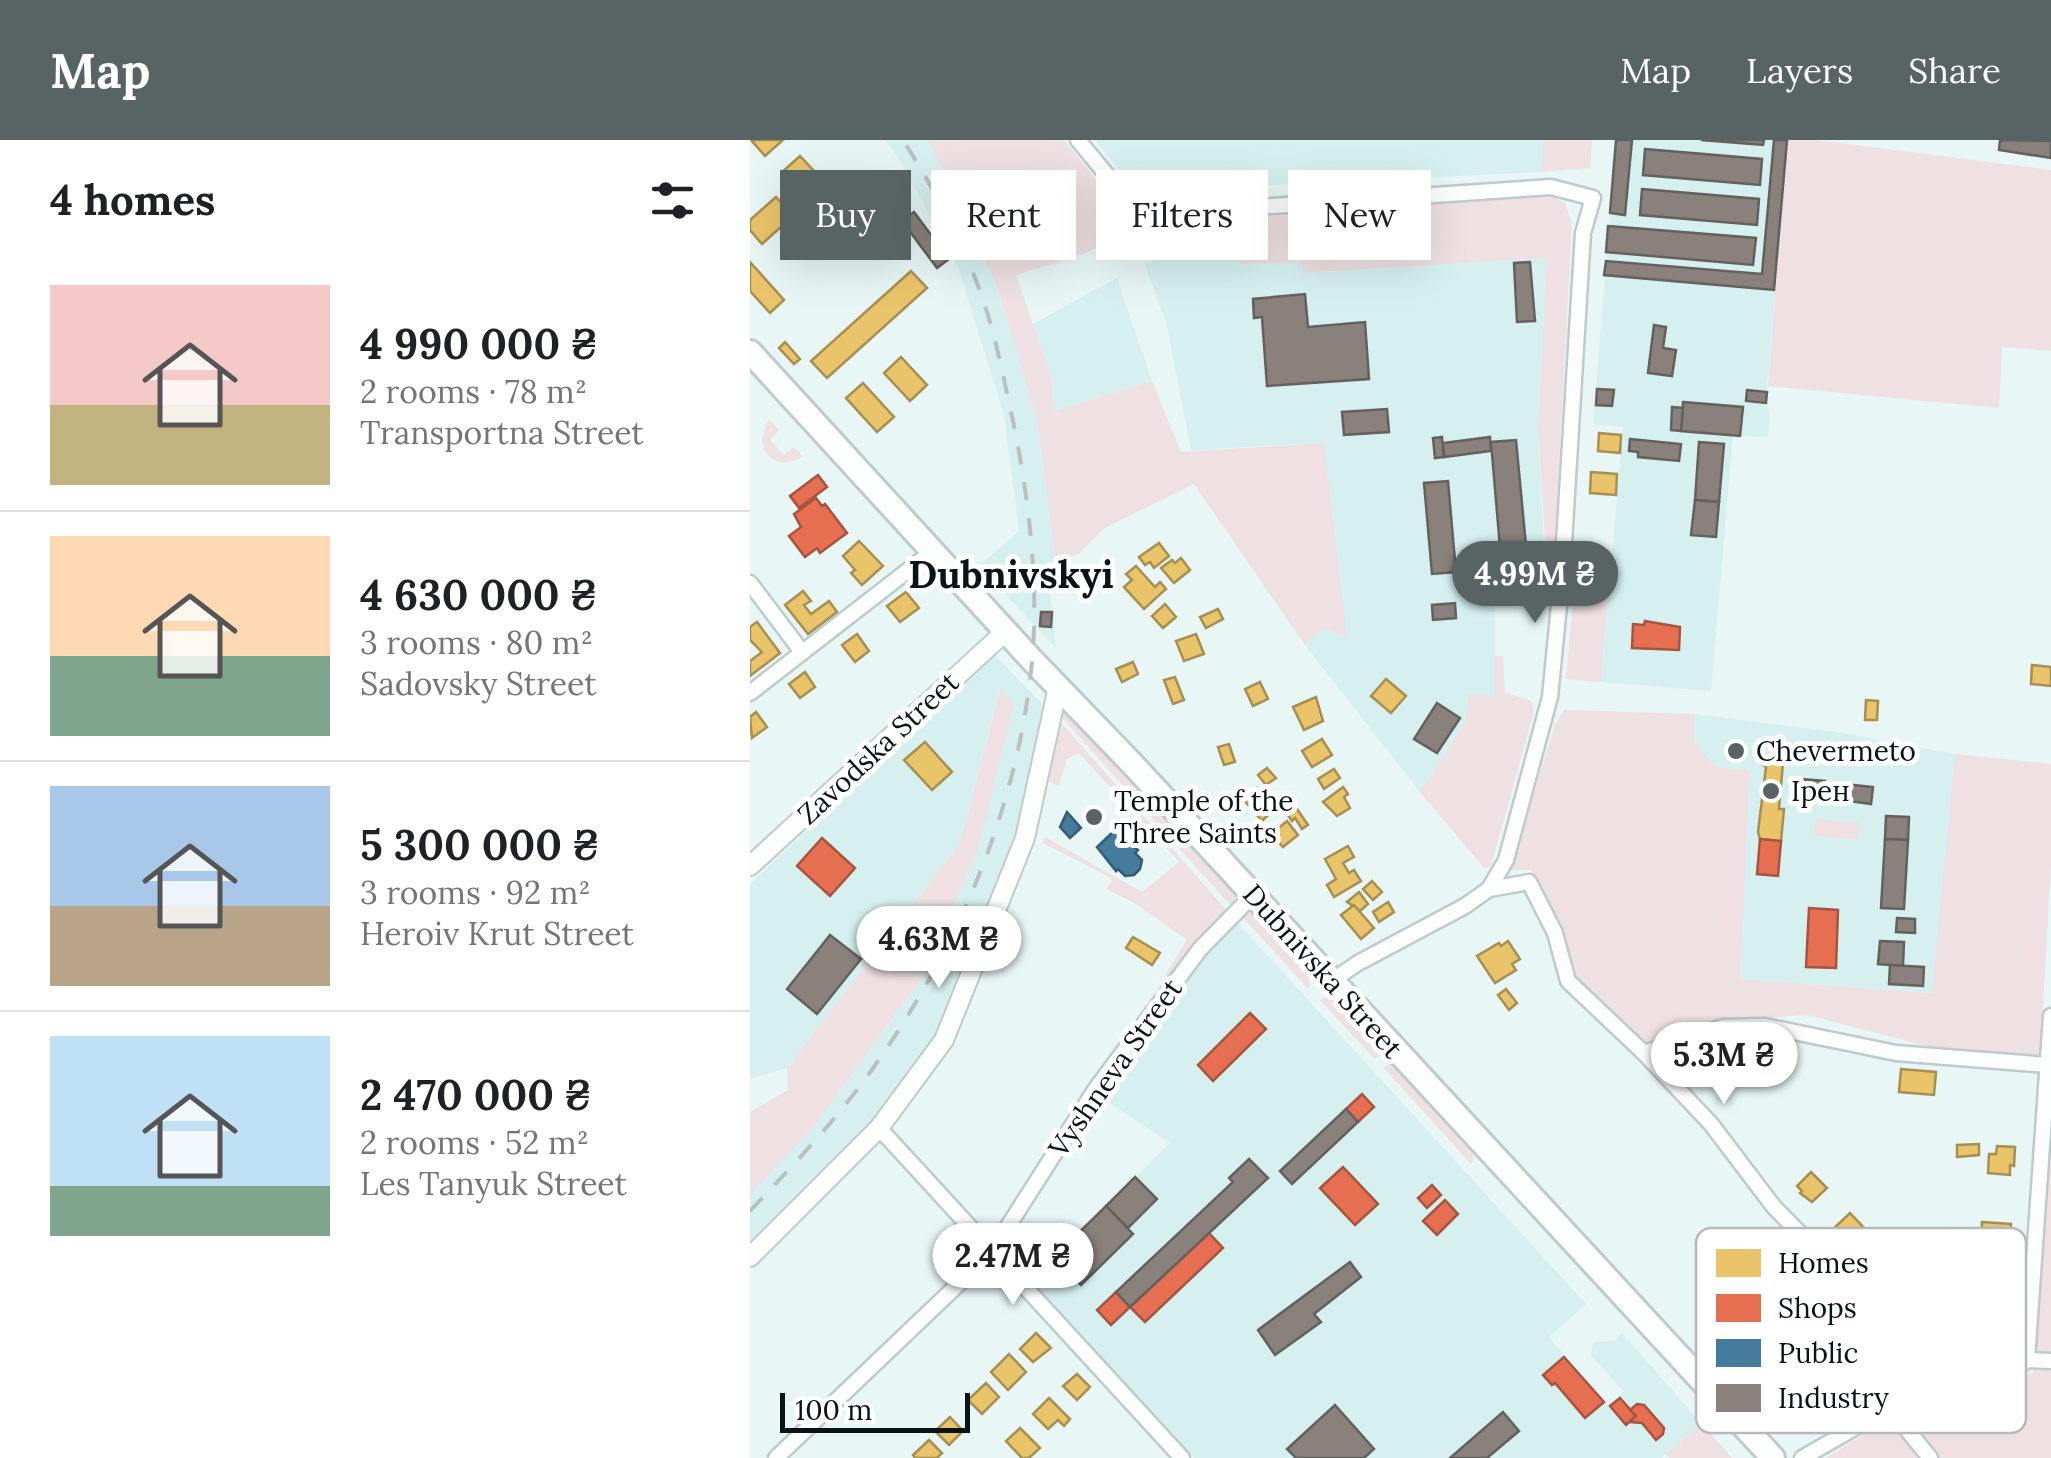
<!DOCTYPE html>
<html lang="en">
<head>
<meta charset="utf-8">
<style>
  :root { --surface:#fff; --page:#f6f6f6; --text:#202124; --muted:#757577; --line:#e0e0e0; --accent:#586364 }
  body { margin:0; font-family:Lora,serif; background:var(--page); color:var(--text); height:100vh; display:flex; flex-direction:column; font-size:38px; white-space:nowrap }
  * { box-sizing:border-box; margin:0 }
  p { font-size:32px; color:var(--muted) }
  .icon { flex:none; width:55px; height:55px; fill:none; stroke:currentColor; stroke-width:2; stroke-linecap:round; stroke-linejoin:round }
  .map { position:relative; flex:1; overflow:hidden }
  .drawer { display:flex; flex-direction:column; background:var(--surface); width:750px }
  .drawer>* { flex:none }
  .hud { position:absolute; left:30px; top:30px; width:950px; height:90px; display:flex; gap:20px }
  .scale { position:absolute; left:30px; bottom:25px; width:190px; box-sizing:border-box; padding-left:10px; border:5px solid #0b1415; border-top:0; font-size:28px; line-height:35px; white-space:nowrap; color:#0b1415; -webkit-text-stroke:8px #fff; paint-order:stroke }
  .price { position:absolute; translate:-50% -85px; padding:0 22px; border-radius:35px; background:#fff; color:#222; font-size:32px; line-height:65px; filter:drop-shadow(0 2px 5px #0008) }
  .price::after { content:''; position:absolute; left:50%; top:60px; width:30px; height:22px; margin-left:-15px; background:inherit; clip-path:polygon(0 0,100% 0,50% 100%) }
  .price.active { background:var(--accent); color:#fff }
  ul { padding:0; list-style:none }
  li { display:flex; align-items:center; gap:30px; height:250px; padding:0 50px }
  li+li { border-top:2px solid var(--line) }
  li span { display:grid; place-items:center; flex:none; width:280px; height:200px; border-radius:0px; color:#555 }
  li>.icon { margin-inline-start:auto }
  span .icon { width:120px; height:120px; fill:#fffc; stroke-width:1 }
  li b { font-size:42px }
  h2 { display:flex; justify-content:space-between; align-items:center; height:120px; padding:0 50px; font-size:42px }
  .tag { padding:0 35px; border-radius:0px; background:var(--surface); box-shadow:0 10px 40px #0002; font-size:35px; line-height:90px }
  .tag.active { background:var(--accent); color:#fff }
  header { display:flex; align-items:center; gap:60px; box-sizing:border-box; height:140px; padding:0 50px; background:var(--accent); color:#fff }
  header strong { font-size:48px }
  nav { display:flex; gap:55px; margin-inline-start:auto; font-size:35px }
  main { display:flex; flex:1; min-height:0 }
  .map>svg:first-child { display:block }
  .built { fill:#d6f0f0 }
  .green { fill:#eee0e3 }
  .homes { fill:#e9c46a; stroke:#a68f50; stroke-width:2.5 }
  .shops { fill:#e76f51; stroke:#a5543f; stroke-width:2.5 }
  .public { fill:#457b9d; stroke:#345c74; stroke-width:2.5 }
  .industry { fill:#8a817c; stroke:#64605d; stroke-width:2.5 }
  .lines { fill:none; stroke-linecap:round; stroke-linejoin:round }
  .minor-casing { stroke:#bfcbcb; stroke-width:19 }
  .tertiary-casing { stroke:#bfcbcb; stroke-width:22 }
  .primary-casing { stroke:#bfcbcb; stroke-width:28 }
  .minor { stroke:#fcfefe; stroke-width:14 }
  .tertiary { stroke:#fcfefe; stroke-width:18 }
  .primary { stroke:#fcfefe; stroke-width:22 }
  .rail { stroke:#bbbfbf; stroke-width:4; stroke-dasharray:18 18; stroke-linecap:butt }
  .poi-dot { fill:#586364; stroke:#fff; stroke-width:4 }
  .labels { text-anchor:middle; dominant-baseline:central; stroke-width:10; stroke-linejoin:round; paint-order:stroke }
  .street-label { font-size:28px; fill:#0b1415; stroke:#fff }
  .poi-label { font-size:28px; fill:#0b1415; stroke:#fff; text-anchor:start }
  .district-label { font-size:38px; font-weight:bold; fill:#0b1415; stroke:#fff }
  .key { fill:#fff; stroke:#b6b8b9; stroke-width:2.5 }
  .key-label { font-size:28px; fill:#0b1415 }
</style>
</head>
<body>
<header>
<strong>Map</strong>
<nav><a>Map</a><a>Layers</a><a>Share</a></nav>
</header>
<main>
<section class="drawer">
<h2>4 homes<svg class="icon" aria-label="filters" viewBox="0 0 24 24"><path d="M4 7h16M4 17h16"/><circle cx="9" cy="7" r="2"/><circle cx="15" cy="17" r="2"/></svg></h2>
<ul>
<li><span style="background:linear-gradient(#f6c9c9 60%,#c2b280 0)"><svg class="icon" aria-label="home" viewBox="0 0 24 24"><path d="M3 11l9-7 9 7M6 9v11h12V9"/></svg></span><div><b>4 990 000 ₴</b><p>2 rooms · 78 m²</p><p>Transportna Street</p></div></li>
<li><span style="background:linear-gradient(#ffd9b3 60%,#7fa58c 0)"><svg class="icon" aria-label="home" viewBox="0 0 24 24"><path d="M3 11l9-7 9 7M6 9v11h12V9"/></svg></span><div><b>4 630 000 ₴</b><p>3 rooms · 80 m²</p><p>Sadovsky Street</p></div></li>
<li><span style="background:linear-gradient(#a9c7e8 60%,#b9a48a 0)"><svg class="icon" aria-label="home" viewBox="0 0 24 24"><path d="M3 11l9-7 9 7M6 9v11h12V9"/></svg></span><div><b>5 300 000 ₴</b><p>3 rooms · 92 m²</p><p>Heroiv Krut Street</p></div></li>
<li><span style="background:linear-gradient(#bfe0f5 75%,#7fa58c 0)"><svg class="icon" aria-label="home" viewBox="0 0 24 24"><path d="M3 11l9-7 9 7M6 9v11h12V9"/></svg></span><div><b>2 470 000 ₴</b><p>2 rooms · 52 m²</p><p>Les Tanyuk Street</p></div></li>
</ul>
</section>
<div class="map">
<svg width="1301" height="1318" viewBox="0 0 1301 1318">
  <rect width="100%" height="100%" fill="#e8f6f6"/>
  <!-- built -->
  <g class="built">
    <polygon points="135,0 178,0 245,141 288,283 305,420 297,422 306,508 229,426 269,391 254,275 208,127 148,17"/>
    <polygon points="345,0 794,0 790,32 388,52"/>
    <polygon points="866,0 1037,0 1016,263 1020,275 1018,297 983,296 961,551 851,542 873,287 843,284"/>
    <polygon points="482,106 487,123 553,123 554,133 797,118 788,287 797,466 745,466 745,557 718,555 715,583 670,652 555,505 573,488 596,497 574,303 441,310 417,186 395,125 428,108"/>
    <polygon points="367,138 402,241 304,271 301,237 281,185"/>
    <polygon points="244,514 297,569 268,696 188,896 124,984 0,1107 0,1055 63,988 171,839 228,710 263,564 249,551 210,703 37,928 0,939 0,744"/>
    <polygon points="944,574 1086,592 1205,614 1183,853 990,839 1000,631 965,626 944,602"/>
    <polygon points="487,782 836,1164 799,1197 857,1266 874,1252 841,1215 843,1202 864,1201 872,1193 952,1284 911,1318 444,1318 281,1141 420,1003 351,957 453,815"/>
  </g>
  <!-- green -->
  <g class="green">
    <path d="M178 0H314L378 79C353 117 306 121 266 135L301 237 304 271 402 241 431 312 574 303 597 498 573 488 555 505 444 344 355 388 329 414 305 420 288 283 245 141Z"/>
    <polygon points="794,0 842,0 840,28 790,32"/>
    <polygon points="1037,0 1065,0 1301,30 1301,211 1252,207 1249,268 1018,246"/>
    <polygon points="802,56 815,63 822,84 804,413 796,414 788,287 797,118 554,133 552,123 487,124 482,106 428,108 422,96 426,83"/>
    <path d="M19 280 29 290 20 300 34 315 44 307 53 317C23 333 1 309 19 280Z"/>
    <polygon points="827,417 861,420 851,542 816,539"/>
    <polygon points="745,516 753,516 755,552 781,561 784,571 741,726 735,729 670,652 715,583 718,554 745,556"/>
    <polygon points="250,550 264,564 228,710 171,839 63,988 0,1055 0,972 38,950 37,928 210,703"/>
    <polygon points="814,570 944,574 944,602 965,626 1000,631 990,839 1182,853 1205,614 1301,624 1301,724 1290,919 1188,909 1057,875 975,880 893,905 824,839 812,793 781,730 760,730 805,585"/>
    <polygon points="311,572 316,573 485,756 483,768 308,573"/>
    <polygon points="307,578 478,772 419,838 415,835 437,800 386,764 357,749 363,739 293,703 295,697 392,752 429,722 329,613 317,619 309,646 299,642"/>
    <polygon points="1066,679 1110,683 1108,700 1064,695"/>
    <polygon points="501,772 559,837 559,850 491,775"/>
    <polygon points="578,856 631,913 625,919 570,860"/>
    <polygon points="640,923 723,1014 722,1025 634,928"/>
    <polygon points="1301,997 1301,1318 1076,1318 1174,1256 1283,1233"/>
    <polygon points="952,1284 982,1318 919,1318 916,1314"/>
  </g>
  <!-- homes -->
  <g class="homes">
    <polygon points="1,0 33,0 15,16"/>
    <polygon points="50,16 77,45 59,62 32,32"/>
    <polygon points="117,44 128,58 119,64 109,51"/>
    <polygon points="26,57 43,76 12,104 0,90 0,80"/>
    <polygon points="146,83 154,91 141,103 133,95"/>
    <polygon points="0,122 34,160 20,173 0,151"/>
    <polygon points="161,131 177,148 77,238 61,221"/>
    <polygon points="35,202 50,219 44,224 29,208"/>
    <polygon points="151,217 177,245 160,261 134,233"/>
    <polygon points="113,243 144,277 127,292 96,258"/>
    <polygon points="849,293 871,295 870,313 848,311"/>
    <polygon points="841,332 867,334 866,355 840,353"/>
    <polygon points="109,401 133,426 112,445 101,433 105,430 93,416"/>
    <polygon points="409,403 419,416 404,428 400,422 395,425 389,417"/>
    <polygon points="431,418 440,430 424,443 411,428 422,420 425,423"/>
    <polygon points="386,426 405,447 410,442 416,449 394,469 374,447 382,440 376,434"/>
    <polygon points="53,451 61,461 54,465 61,474 79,461 87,472 58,494 35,465"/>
    <polygon points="156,452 169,468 150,482 137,466"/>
    <polygon points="415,464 426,477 413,488 402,476"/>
    <polygon points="468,469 473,479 456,488 450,477"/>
    <polygon points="7,482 30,513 0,536 0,521 12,512 0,500 0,487"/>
    <polygon points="107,494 119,511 105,522 92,505"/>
    <polygon points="446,494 454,514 434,521 426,501"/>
    <polygon points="383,522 388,534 372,542 366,529"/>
    <polygon points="1282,525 1301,527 1301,546 1281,544"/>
    <polygon points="55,532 65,547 50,558 39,544"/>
    <polygon points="425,537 434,560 423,564 414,540"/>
    <polygon points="636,539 656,556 641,573 621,556"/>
    <polygon points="510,542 518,559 503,566 495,549"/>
    <polygon points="566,557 573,581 554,590 543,567"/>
    <polygon points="1116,560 1128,561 1127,580 1115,580"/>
    <polygon points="6,572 17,587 2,598 0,577"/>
    <polygon points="572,599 582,615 562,627 552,611"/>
    <polygon points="175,602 202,632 182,650 154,620"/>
    <polygon points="479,604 485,622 474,625 468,607"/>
    <polygon points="1015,616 1021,622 1033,623 1029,669 1034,669 1031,701 1010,699 1008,692 1016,627 1010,623"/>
    <polygon points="517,628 526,638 516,645 508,635"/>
    <polygon points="584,629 590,638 574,649 568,639"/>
    <polygon points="593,647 598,654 594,657 600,668 587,676 573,662"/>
    <polygon points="507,648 512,654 516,650 529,665 512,681 493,659"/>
    <polygon points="547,669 558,685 552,689 545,678 542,681 538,675"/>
    <polygon points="537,681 548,695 533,707 525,698 529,695 525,691"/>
    <polygon points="598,706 604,717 593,723 599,733 604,730 611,741 584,757 577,745 586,739 575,719"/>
    <polygon points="622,741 632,752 623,760 613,749"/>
    <polygon points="609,752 618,764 610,771 597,762"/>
    <polygon points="638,762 644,772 629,782 623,772"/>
    <polygon points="604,765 624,788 611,799 591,775"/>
    <polygon points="383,797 410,813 402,825 376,808"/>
    <polygon points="758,801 770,819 762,824 766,830 745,843 727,816 749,803 751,806"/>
    <polygon points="756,849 767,863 759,870 748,855"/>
    <polygon points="998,917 1011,929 1000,941 987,928"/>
    <polygon points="1151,929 1186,932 1184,955 1149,952"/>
    <polygon points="1229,1004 1229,1015 1207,1017 1207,1005"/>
    <polygon points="1247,1006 1265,1007 1264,1026 1260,1025 1260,1035 1238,1033 1239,1014 1246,1014"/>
    <polygon points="1061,1032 1077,1048 1062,1062 1050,1053 1052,1051 1047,1046"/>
    <polygon points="1100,1073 1116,1090 1099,1106 1083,1089"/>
    <polygon points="1232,1082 1261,1084 1260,1102 1231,1107"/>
    <polygon points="286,1193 301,1208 283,1222 270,1209"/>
    <polygon points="259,1214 276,1232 258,1250 241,1232"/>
    <polygon points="327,1234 340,1247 327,1260 313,1246"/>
    <polygon points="236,1243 249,1257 232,1274 218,1260"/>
    <polygon points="299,1258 320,1279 314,1286 308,1280 298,1289 283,1274"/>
    <polygon points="200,1277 213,1291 199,1305 185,1291"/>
    <polygon points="270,1288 290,1308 279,1318 272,1318 256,1301"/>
    <polygon points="179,1300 192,1313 187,1318 165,1318 163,1315"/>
  </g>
  <!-- shops -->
  <g class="shops">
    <polygon points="68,335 77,347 49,368 40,356"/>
    <polygon points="66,358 72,366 75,364 97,393 70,413 67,408 55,417 39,396 51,387 44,374"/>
    <polygon points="895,481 930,487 929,510 882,508 883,484 894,485"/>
    <polygon points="72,698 105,728 80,756 47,726"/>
    <polygon points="1010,699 1031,701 1028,736 1007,734"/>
    <polygon points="1059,768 1088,770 1086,828 1056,827"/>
    <polygon points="500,873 516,889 463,941 448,925"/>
    <polygon points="612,954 624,967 608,982 596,969"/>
    <polygon points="593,1027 628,1064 605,1085 570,1048"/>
    <polygon points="682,1045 691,1055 677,1068 668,1058"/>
    <polygon points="695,1060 708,1074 687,1095 673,1081"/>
    <polygon points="459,1093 473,1108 395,1182 380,1167"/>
    <polygon points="366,1152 380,1167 361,1185 347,1170"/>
    <polygon points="814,1217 854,1262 835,1278 805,1243 802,1245 793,1235"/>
    <polygon points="870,1258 886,1276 876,1285 860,1266"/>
    <polygon points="887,1264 894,1265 914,1288 913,1294 906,1300 892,1283 879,1282 886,1276 880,1270"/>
  </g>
  <!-- public -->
  <g class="public">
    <polygon points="317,672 331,688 320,698 310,687"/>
    <polygon points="364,691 388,710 385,713 392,720 390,729 384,735 375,736 368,729 366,731 347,707"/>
  </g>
  <!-- industry -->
  <g class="industry">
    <polygon points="866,0 882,0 875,75 860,73"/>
    <polygon points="951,0 1014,0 1013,5"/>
    <polygon points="1024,0 1037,0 1024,150 854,135 856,121 1012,134"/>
    <polygon points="1250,0 1301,1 1301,18 1249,10"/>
    <polygon points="895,9 1012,19 1010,45 893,35"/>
    <polygon points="892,49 1009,59 1007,85 890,75"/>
    <polygon points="164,72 199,119 187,128 152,81"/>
    <polygon points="858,86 1006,98 1003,125 856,112"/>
    <polygon points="780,122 785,181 767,182 764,123"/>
    <polygon points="555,154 558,187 615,182 619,239 517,246 512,177 504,178 503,159"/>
    <polygon points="904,185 916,187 913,208 926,210 922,236 898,233"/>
    <polygon points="847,249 864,250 862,266 846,265"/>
    <polygon points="997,250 1017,252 1016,263 996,261"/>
    <polygon points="933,262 993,267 990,296 931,291"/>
    <polygon points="922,267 933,268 931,291 921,290"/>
    <polygon points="637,269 639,292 594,295 592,272"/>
    <polygon points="692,297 694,317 685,318 683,298"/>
    <polygon points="740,297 741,311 694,317 693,303"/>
    <polygon points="880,299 931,304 929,321 888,317 888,312 879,311"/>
    <polygon points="766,300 778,427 752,431 741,302"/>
    <polygon points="949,302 974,304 969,362 945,360"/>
    <polygon points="698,341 706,432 682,434 674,343"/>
    <polygon points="945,360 969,362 966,397 941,395"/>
    <polygon points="705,463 706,478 683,480 682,465"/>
    <polygon points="291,472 302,472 301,487 290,486"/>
    <polygon points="687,563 710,578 687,613 664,599"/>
    <polygon points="1051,639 1075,641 1073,661 1049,658"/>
    <polygon points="1094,644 1123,647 1121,664 1092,660"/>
    <polygon points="1136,676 1159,677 1158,700 1135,699"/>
    <polygon points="1135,699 1158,700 1154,769 1131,768"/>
    <polygon points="1147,778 1165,779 1165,793 1146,792"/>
    <polygon points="80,795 111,819 67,874 37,849"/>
    <polygon points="1130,801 1154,802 1153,826 1128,824"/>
    <polygon points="1140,825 1174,827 1173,846 1139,844"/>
    <polygon points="596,969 608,982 542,1044 530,1031"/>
    <polygon points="499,1019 518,1038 380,1167 366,1152 483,1042 479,1038"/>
    <polygon points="385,1037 407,1059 378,1088 356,1066"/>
    <polygon points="356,1066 383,1094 331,1145 304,1117"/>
    <polygon points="600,1122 611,1137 564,1174 571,1182 525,1215 508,1190"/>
    <polygon points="585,1265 624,1309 614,1318 546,1318 537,1309"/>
    <polygon points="753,1272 769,1291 737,1318 700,1318"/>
  </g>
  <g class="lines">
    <defs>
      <g id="minor">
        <polyline points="328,0 390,75 801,47 843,58 833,93 812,435 800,557 756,720 739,749 715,766 608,823 580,842"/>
        <polyline points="0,443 52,512"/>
        <polyline points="0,553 183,411"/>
        <polyline points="739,749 779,742 805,793 818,841 894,913 961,984 1024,1067 1071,1115 1121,1179 1138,1205 1141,1235 1139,1267 1180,1318"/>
        <polyline points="894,913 973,887 1015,886 1146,913 1298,925"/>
        <polyline points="129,988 432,1318"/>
        <polyline points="1277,1220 1301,1221"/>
        <polyline points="26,1318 241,1113 345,950 450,809 503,755"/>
        <polyline points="1052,1318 1176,1247 1265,1230 1277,1220 1301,876"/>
      </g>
      <g id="tertiary">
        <polyline points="0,726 256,491"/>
        <polyline points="0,1117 129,988 194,900 275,698 308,547"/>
      </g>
      <polyline id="primary" points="0,212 282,520 387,629 1023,1318"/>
    </defs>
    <!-- minor casing -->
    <use href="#minor" class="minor-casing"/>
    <!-- tertiary casing -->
    <use href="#tertiary" class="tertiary-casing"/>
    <!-- primary casing -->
    <use href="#primary" class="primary-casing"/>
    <!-- minor -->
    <use href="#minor" class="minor"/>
    <!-- tertiary -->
    <use href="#tertiary" class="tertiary"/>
    <!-- primary -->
    <use href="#primary" class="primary"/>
    <!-- rail -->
    <path class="rail" d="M0 1071C45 1023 91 975 128 921 210 803 268 666 282 522 289 443 279 358 263 281 254 241 247 201 234 163 215 105 185 51 153 0"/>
  </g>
  <!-- markers -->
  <g class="poi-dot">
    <circle cx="986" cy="611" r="10"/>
    <circle cx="1021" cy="651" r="10"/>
    <circle cx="344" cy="677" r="10"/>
  </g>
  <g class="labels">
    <!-- street labels -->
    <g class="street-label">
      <text transform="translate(128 608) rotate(-43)">Zavodska Street</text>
      <text transform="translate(573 831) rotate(48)">Dubnivska Street</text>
      <text transform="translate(365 928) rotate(-55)">Vyshneva Street</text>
    </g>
    <!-- poi labels -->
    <g class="poi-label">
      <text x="1006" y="611">Chevermeto</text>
      <text x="1041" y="651">Ірен</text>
      <text x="364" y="661">Temple of the<tspan x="364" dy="32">Three Saints</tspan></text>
    </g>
    <!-- district labels -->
    <g class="district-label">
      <text x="261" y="434">Dubnivskyi</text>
    </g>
  </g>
  <!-- legend -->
  <rect x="946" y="1088" width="330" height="205" rx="15" class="key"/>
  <rect x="966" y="1109" width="45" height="28" fill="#e9c46a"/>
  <rect x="966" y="1154" width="45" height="28" fill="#e76f51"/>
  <rect x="966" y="1199" width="45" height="28" fill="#457b9d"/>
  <rect x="966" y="1244" width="45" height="28" fill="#8a817c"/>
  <g class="key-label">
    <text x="1028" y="1133">Homes</text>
    <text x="1028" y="1178">Shops</text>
    <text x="1028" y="1223">Public</text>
    <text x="1028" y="1268">Industry</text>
  </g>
</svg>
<div class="scale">100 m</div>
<b class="price active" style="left:785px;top:486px">4.99M ₴</b>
<b class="price" style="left:189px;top:851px">4.63M ₴</b>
<b class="price" style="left:974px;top:967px">5.3M ₴</b>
<b class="price" style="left:263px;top:1168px">2.47M ₴</b>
<div class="hud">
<a class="tag active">Buy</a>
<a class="tag">Rent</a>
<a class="tag">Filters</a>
<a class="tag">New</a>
</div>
</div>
</main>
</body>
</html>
